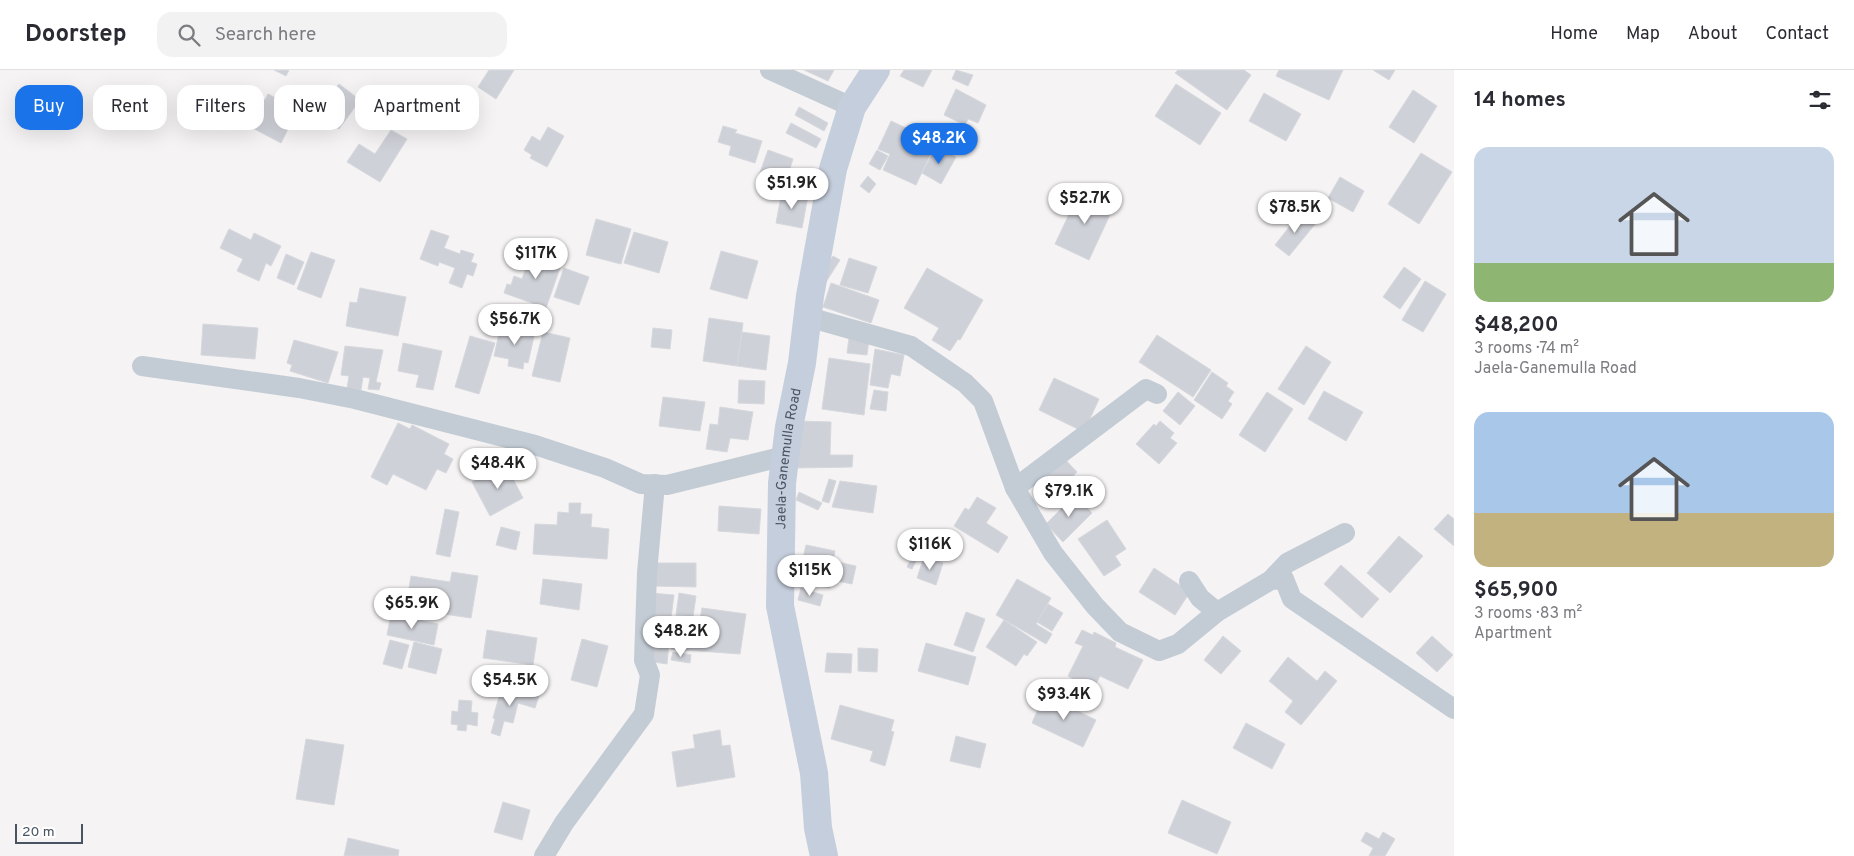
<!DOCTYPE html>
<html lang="en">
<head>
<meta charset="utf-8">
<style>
  :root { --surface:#fff; --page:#f2f2f3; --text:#2b2b33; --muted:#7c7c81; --line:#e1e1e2; --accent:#1a73e8 }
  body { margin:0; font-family:Overpass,sans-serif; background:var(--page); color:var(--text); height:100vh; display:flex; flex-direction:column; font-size:19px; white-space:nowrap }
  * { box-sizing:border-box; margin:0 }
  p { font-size:16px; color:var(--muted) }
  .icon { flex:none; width:28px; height:28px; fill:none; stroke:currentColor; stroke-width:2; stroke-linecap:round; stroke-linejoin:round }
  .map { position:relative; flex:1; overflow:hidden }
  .sheet { display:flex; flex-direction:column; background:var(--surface); width:400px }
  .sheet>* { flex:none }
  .banner { position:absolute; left:15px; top:15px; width:475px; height:45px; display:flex; gap:10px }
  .scale { position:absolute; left:15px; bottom:12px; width:68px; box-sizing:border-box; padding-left:5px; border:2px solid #495462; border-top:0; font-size:14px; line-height:18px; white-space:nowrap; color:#495462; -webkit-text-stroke:4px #fff; paint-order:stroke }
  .price { position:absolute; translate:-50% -42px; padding:0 11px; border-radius:18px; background:#fff; color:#222; font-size:16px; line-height:32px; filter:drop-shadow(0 1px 2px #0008) }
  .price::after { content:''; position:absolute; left:50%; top:30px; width:15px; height:11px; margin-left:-8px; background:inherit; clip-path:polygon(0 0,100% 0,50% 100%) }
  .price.on { background:var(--accent); color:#fff }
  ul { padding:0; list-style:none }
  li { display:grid; align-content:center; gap:10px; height:265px; padding:0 20px }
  li span { display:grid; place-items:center; height:155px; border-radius:15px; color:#555 }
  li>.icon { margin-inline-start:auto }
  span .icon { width:90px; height:90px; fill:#fffc; stroke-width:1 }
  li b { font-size:21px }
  h2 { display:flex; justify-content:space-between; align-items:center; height:60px; padding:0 20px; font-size:21px }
  .pill { padding:0 18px; border-radius:15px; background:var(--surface); box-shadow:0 5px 20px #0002; font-size:18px; line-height:45px }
  .pill.on { background:var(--accent); color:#fff }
  header { display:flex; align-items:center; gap:30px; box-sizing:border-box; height:70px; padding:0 25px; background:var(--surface); border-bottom:1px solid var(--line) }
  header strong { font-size:24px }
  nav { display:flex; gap:28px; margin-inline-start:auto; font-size:18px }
  .search { width:350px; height:45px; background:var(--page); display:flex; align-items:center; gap:12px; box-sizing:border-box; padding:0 18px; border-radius:15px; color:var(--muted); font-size:19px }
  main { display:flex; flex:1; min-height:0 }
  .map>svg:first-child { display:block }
  .building { fill:#cfd1d8; stroke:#d6d8de }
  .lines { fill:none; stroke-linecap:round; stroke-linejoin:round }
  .minor { stroke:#c3ccd5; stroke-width:20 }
  .secondary { stroke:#c5cedc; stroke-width:28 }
  .labels { text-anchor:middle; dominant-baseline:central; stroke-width:4; stroke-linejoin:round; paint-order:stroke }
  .street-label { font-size:14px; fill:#495462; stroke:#fff }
</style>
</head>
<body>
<header>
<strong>Doorstep</strong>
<div class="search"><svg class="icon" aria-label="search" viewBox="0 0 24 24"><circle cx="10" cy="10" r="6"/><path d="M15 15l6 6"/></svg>Search here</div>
<nav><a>Home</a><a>Map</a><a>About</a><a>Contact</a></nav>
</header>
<main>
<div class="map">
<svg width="1454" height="786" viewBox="0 0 1454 786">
  <rect width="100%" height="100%" fill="#f5f3f3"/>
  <!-- building -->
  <g class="building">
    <polygon points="274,0 289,0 286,6"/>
    <polygon points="489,0 514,0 496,29 478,17"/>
    <polygon points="804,0 834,0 828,11"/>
    <polygon points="904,0 932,0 923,17 900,6"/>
    <polygon points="956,0 973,5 968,16 952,9"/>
    <polygon points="1178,0 1244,0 1251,5 1227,40 1175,3"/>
    <polygon points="1279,0 1343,0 1329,30 1276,6"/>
    <polygon points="1373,0 1395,0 1389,10"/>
    <polygon points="339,14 360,30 339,59 318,43"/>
    <polygon points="1176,14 1221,43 1200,75 1155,46"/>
    <polygon points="956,19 986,35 978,53 968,49 965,55 944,45"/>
    <polygon points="1413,20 1437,36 1414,73 1389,57"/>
    <polygon points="1264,23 1301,44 1286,71 1249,51"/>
    <polygon points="268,24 288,34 285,40 295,45 281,73 243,53 256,26 265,30"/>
    <polygon points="799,37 828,53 824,61 795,45"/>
    <polygon points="891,51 936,72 916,115 883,100 890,84 878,79"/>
    <polygon points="791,53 821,69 816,78 786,63"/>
    <polygon points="723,56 737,60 735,63 762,71 755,93 729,85 731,76 718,72"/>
    <polygon points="548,57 564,66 547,97 530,88 532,85 524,80 532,66 540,71"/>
    <polygon points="391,60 407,69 380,112 347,92 359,74 375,84"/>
    <polygon points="936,77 956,87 941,114 922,103"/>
    <polygon points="768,80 793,89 784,117 758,108"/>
    <polygon points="877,80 888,86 880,100 869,94"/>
    <polygon points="1421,83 1452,102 1419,154 1388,134"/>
    <polygon points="868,106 876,114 869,123 860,116"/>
    <polygon points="1340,107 1364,121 1353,142 1328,128"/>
    <polygon points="782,121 808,126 802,158 776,153"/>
    <polygon points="1080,121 1114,136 1089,190 1055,174"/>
    <polygon points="1301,142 1316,153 1289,186 1275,175"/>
    <polygon points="596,149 631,159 621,194 586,185"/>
    <polygon points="229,159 251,170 254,163 281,176 271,196 266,193 259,211 237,201 243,189 220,178"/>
    <polygon points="431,160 449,166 444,178 460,184 461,180 474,184 471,192 477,194 473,206 467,204 462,218 449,213 455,198 439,192 438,196 420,189"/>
    <polygon points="634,162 668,172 659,203 624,193"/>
    <polygon points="532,181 562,192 546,238 504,223 507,214 511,215 514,206 522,209"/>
    <polygon points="721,181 758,191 747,229 710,219"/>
    <polygon points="311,182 335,190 321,228 297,219"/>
    <polygon points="286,184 304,192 294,215 277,208"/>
    <polygon points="833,186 840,190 826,212 819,208"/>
    <polygon points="849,188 877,197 868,223 840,215"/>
    <polygon points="1404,197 1421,209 1400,239 1383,227"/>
    <polygon points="564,198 589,207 579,235 554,227"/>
    <polygon points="927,198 983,230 960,270 958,269 950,281 932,270 939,258 904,238"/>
    <polygon points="1425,211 1446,224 1423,262 1402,250"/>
    <polygon points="831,213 879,230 871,253 823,237"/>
    <polygon points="360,218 406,227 398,266 346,256 350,232 357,233"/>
    <polygon points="709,248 743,253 737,296 703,291"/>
    <polygon points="203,254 258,258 255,289 201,285"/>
    <polygon points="501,255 535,262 528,293 524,292 523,299 508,296 509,289 494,286"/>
    <polygon points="653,258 672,260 670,279 651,277"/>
    <polygon points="543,262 570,268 560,312 532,306"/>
    <polygon points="742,262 770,266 766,300 737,296"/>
    <polygon points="1157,265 1211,300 1193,327 1139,292"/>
    <polygon points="470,266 495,273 479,324 455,317"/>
    <polygon points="849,268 869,270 867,285 847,283"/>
    <polygon points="294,270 338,282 328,313 290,301 292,295 287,293"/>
    <polygon points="403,273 442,281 433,320 416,317 419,305 398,301"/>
    <polygon points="345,276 383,280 376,312 381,313 379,320 368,319 370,308 363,307 361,320 347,318 349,306 341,305"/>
    <polygon points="1306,276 1331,292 1304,335 1278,319"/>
    <polygon points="875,279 904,285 900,306 891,304 888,318 870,315"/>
    <polygon points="829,288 870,294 864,345 822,339"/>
    <polygon points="1212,302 1228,313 1226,316 1234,322 1228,331 1232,334 1222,349 1194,330"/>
    <polygon points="1054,308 1099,329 1084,362 1039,340"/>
    <polygon points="739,310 765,311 764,334 738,333"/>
    <polygon points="874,320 888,322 886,341 870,339"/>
    <polygon points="1324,321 1363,342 1346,371 1308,349"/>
    <polygon points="1178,322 1195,336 1180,355 1163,341"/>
    <polygon points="1267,322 1293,339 1265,382 1239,365"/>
    <polygon points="663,327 705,332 700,361 659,356"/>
    <polygon points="720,337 753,342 748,370 730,368 727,382 706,379 710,354 718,355"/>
    <polygon points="796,351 831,352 830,385 853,385 852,397 795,398"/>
    <polygon points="1160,351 1174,363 1170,368 1177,373 1159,394 1136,374 1154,354 1156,356"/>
    <polygon points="398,353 410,359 412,355 449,374 444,384 453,389 446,403 437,399 426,420 393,404 387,415 371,407"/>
    <polygon points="1061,385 1077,402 1054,426 1037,408"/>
    <polygon points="506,395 523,428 490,446 472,412"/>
    <polygon points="829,409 836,411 829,433 822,431"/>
    <polygon points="840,411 877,416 873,443 832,437"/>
    <polygon points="799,422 822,433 818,440 796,430"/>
    <polygon points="1075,425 1092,443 1063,472 1046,454"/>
    <polygon points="977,427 996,438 986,453 1008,467 998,483 954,456 965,438 969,440"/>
    <polygon points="569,433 581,433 580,444 592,444 591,457 609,459 607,489 533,484 535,454 557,455 558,442 569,443"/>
    <polygon points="719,436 761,439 759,464 718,461"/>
    <polygon points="445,439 459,442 450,487 436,484"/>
    <polygon points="1448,444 1454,449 1454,476 1434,459"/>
    <polygon points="1107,450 1126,479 1115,486 1121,495 1104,506 1078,469"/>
    <polygon points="501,457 520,462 516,480 496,475"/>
    <polygon points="1399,466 1423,486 1390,523 1367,503"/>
    <polygon points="806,475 835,481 833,491 856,496 852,514 832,510 830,518 798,511"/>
    <polygon points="913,485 918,487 912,499 907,497"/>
    <polygon points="924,487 943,493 936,515 917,508"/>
    <polygon points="655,493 696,493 696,517 654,516"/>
    <polygon points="1341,495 1379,529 1362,548 1324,514"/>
    <polygon points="1154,498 1190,522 1175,545 1139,522"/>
    <polygon points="452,502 478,506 471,548 444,544 445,536 407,530 411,506 450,512"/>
    <polygon points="543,509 582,514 579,540 540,534"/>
    <polygon points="1017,509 1051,528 1036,554 1052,564 1046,574 996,545"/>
    <polygon points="801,518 823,525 820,536 798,530"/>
    <polygon points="651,523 674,525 671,548 648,546"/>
    <polygon points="679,523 696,526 693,547 676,545"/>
    <polygon points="1048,534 1063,543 1052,561 1037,552"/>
    <polygon points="702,538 746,544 740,584 671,579 676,546 700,550"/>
    <polygon points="966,542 985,549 973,582 954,575"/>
    <polygon points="391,544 438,554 434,575 387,565"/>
    <polygon points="1004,550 1037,572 1027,586 1024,584 1016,596 986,577"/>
    <polygon points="487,560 537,568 533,595 483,588"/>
    <polygon points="1082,560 1093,565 1094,562 1116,573 1115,577 1143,590 1128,619 1100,606 1093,620 1068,606 1083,576 1075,573"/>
    <polygon points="660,562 670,563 667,594 647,591 650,573 659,574"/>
    <polygon points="1223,566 1241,581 1221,604 1204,590"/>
    <polygon points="1432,566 1453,585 1437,602 1416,583"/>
    <polygon points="582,569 608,576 597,617 571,610"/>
    <polygon points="390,570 409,575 402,599 383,594"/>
    <polygon points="414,572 442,579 436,604 408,597"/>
    <polygon points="926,573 976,587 968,615 918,601"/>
    <polygon points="858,578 878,579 877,602 858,601"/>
    <polygon points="673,582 691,585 690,593 671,590"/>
    <polygon points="827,583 852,584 851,603 825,602"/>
    <polygon points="1288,587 1317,611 1325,601 1337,611 1301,655 1285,642 1293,631 1269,611"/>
    <polygon points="502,616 539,626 535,638 518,633 513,653 504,651 500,666 491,663 495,649 493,648"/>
    <polygon points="1044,625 1096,650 1083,677 1032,653"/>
    <polygon points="459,630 472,631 471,642 478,643 477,656 467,654 466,661 457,660 458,655 451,654 452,641 458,642"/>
    <polygon points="840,635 894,650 891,661 894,662 885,696 870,691 873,681 831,669"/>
    <polygon points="1246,653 1285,674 1272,699 1233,678"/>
    <polygon points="720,660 722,676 730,675 735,707 677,717 672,682 695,678 693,665"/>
    <polygon points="956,666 986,674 980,698 950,691"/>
    <polygon points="306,669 344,675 334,735 296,729"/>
    <polygon points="1182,730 1231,752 1217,784 1168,763"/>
    <polygon points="503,732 530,740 522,770 494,762"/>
    <polygon points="1366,762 1379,769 1383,762 1395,769 1385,786 1369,786 1373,778 1361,771"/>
    <polygon points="348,768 399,780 398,786 344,786"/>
  </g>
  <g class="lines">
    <!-- minor -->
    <g class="minor">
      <polyline points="770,0 852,37"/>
      <polyline points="808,247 911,276 965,313 983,331 1015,418 1053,483 1095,536 1120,562 1159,581 1178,574 1217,542 1271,510 1284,509 1292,529 1454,639"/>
      <polyline points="142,296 299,318 355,329 535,375 605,398 641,414 667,415 785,386"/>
      <polyline points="1015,418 1146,319 1157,324"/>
      <polyline points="1271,510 1287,493 1345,463"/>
      <polyline points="1189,511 1200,528 1217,542"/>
      <polyline points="544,786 564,753 644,644 650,605 644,590 647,503 655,414"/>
    </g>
    <!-- secondary -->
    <path class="secondary" id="s1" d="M824 786 818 758 814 703 780 536 782 413 789 357 802 293 810 226 833 99 852 37 876 0"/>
  </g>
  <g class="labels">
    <!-- street labels -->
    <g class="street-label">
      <text stroke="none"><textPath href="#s1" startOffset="402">Jaela-Ganemulla Road</textPath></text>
    </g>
  </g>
</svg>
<div class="scale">20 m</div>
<b class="price on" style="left:939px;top:95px">$48.2K</b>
<b class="price" style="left:792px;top:140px">$51.9K</b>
<b class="price" style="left:1085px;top:155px">$52.7K</b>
<b class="price" style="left:1295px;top:164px">$78.5K</b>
<b class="price" style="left:536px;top:210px">$117K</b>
<b class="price" style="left:515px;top:276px">$56.7K</b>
<b class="price" style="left:498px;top:420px">$48.4K</b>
<b class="price" style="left:1069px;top:448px">$79.1K</b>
<b class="price" style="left:930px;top:501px">$116K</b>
<b class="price" style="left:810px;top:527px">$115K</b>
<b class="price" style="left:412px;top:560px">$65.9K</b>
<b class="price" style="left:681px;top:588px">$48.2K</b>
<b class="price" style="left:510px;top:637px">$54.5K</b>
<b class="price" style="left:1064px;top:651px">$93.4K</b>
<div class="banner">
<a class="pill on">Buy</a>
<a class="pill">Rent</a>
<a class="pill">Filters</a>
<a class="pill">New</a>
<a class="pill">Apartment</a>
</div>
</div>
<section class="sheet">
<h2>14 homes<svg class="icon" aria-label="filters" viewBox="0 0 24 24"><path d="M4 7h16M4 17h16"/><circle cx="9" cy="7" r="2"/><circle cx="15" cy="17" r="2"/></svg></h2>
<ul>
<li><span style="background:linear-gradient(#c9d6e8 75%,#8fb573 0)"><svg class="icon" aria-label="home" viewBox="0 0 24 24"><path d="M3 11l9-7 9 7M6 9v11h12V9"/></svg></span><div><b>$48,200</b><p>3 rooms · 74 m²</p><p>Jaela-Ganemulla Road</p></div></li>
<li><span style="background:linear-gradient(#a9c7e8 65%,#c2b280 0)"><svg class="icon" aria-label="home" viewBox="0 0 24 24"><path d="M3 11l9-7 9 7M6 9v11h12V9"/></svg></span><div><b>$65,900</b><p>3 rooms · 83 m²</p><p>Apartment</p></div></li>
</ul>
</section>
</main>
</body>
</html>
